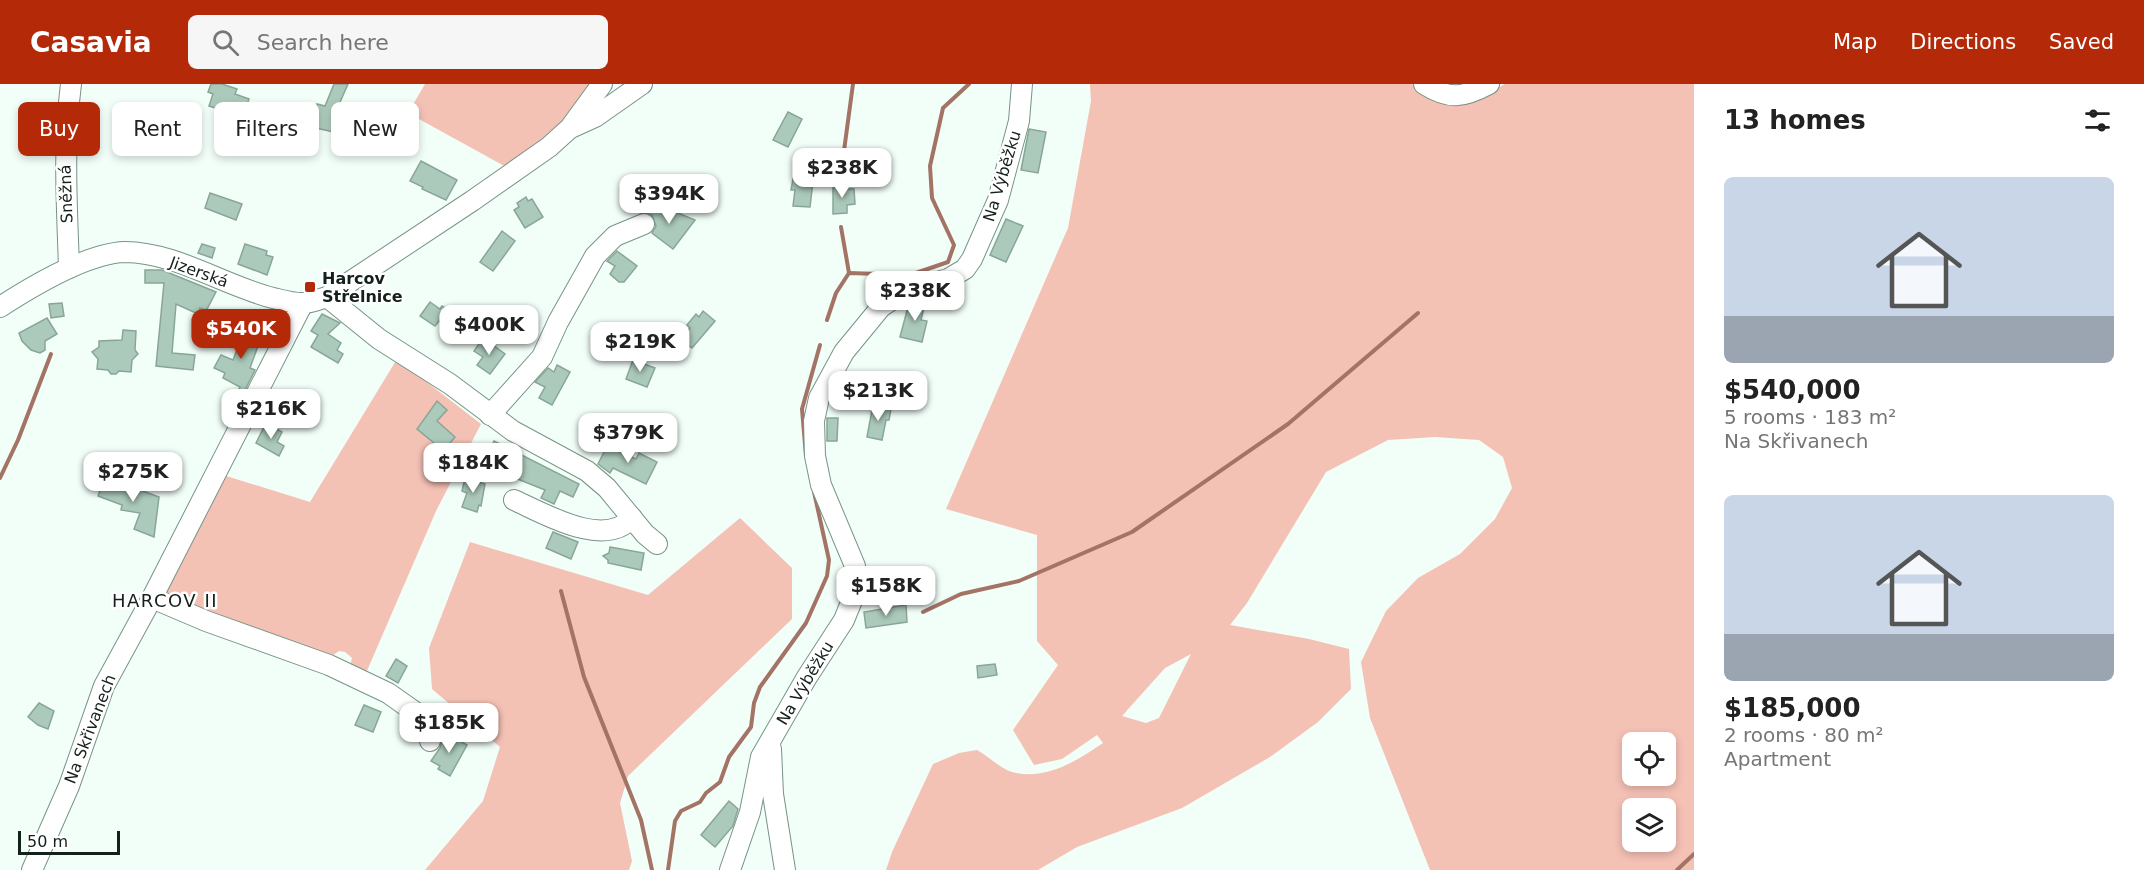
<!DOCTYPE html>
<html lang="en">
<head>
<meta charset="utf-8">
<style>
  :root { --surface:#fff; --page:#f6f6f6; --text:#222; --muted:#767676; --accent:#b42907 }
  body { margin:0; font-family:"DejaVu Sans",sans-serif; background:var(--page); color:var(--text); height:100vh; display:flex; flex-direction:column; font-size:22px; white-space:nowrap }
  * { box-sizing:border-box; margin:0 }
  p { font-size:20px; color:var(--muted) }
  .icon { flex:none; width:33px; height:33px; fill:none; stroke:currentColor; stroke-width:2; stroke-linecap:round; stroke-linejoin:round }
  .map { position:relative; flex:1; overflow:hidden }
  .details { display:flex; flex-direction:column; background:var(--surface); width:450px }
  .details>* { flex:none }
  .hud { position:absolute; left:18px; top:18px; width:570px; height:54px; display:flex; gap:12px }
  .buttons { position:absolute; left:1622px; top:648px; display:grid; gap:12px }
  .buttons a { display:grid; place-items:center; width:54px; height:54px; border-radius:9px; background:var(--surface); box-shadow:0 3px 9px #0003; font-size:30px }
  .scale { position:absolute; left:18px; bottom:15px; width:102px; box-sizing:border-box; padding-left:6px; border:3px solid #14201a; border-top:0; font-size:16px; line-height:21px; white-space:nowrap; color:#14201a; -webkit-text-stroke:4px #fff; paint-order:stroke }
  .price { position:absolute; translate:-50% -51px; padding:0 14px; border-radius:12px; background:#fff; color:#222; font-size:20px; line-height:39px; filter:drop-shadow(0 2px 3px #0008) }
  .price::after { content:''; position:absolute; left:50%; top:36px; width:18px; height:14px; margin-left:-9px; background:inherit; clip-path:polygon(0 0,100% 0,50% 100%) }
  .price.selected { background:var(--accent); color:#fff }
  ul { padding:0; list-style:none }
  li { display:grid; align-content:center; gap:12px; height:318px; padding:0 30px }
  li span { display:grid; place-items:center; height:186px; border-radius:9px; color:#555 }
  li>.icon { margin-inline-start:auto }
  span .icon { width:108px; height:108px; fill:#fffc; stroke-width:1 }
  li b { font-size:26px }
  h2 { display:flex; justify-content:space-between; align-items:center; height:72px; padding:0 30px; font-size:26px }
  .chip { padding:0 21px; border-radius:9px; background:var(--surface); box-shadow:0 3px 9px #0003; font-size:21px; line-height:54px }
  .chip.selected { background:var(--accent); color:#fff }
  header { display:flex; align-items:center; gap:36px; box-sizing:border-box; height:84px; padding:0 30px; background:var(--accent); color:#fff }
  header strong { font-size:28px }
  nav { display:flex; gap:33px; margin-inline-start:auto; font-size:21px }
  .search { width:420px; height:54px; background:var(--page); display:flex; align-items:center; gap:15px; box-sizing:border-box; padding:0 21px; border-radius:9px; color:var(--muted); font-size:22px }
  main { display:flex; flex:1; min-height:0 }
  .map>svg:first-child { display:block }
  .green { fill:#f4c1b5; fill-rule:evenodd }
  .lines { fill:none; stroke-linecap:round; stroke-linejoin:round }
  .stream { stroke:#a37366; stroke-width:4 }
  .building { fill:#accabb; stroke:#88a697; stroke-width:1.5 }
  .minor-casing { stroke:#779486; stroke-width:22 }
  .minor { stroke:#fff; stroke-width:20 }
  .poi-dot { fill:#b42907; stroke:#fff; stroke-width:2 }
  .labels { text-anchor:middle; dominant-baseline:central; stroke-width:5; stroke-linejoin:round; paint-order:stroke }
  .street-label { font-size:16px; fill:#14201a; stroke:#fff }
  .poi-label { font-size:16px; font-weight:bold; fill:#14201a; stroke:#fff; text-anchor:start }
  .neighbourhood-label { font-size:18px; letter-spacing:1.5px; fill:#14201a; stroke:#fff }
</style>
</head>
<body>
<header>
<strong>Casavia</strong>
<div class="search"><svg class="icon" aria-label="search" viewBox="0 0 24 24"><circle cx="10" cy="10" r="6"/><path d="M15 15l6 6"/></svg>Search here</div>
<nav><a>Map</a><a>Directions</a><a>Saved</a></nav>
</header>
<main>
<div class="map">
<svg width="1694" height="786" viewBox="0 0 1694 786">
  <rect width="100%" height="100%" fill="#f2fef8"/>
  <!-- green -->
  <g class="green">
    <polygon points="425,0 589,0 562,37 508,84 408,29"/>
    <path d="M1090 0H1412C1433 21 1447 22 1473 13 1484 10 1495 6 1505 0H1694V786H1430L1370 634 1361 578 1386 527 1418 494 1460 470 1495 435 1512 404 1503 373 1479 356 1435 353 1388 356 1326 388 1247 519 1230 541 1309 555 1349 565 1351 605 1318 638 1270 673 1182 724 1077 763 1038 786H886L892 768 933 680 959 669 977 666C988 672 1001 685 1012 688 1045 697 1077 677 1103 659L1097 651 1062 675 1034 681 1013 646 1058 581 1037 557V451L946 425 1068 144 1091 17ZM1191 570 1159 634 1146 639 1122 632 1165 584ZM1632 658H1665V692H1632ZM1632 724H1665V758H1632Z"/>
    <polygon points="397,275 481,340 436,427 363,596 349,586 352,574 345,568 339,567 329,574 158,514 223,391 310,418"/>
    <polygon points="740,434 792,484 792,535 628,692 620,719 632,777 629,786 425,786 483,717 500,663 432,605 429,564 470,458 648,511"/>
  </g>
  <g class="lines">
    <!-- stream -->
    <g class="stream">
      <polyline points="841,89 853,0"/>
      <polyline points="841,143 849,189"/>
      <polyline points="827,236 836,209 849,189 910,191 948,178 954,161 932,114 930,82 943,24 969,0"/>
      <polyline points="806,372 802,325 820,261"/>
      <polyline points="0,394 18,356 51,270"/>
      <polyline points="561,507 584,593 641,736 652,786"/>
      <polyline points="923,528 961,510 1019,497 1132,448 1288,340 1418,229"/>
      <polyline points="668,786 675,737 681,727 700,718 706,709 720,698 729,673 751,643 754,619 760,603 806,539 827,492 829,476 814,408"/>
      <polyline points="1677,786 1694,770"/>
    </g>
  </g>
  <!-- building -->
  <g class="building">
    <polygon points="211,0 222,0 237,5 235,10 249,15 243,33 209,22 213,10 208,8"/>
    <polygon points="334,0 348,0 337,25 340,26 338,32 343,33 340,44 336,42 334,48 311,43 313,36 309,35 311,25 316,26 317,20 325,22"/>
    <polygon points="152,21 164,28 157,41 161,43 152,58 146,55 144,59 134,53 135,49 128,44 137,29 144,34"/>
    <polygon points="788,28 802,35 788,63 773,56"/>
    <polygon points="1029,45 1046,48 1038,89 1021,86"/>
    <polygon points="421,77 457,96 446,116 422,105 423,103 410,97"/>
    <polygon points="793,95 813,97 810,123 793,122 795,106 791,106"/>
    <polygon points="846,100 847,105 854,105 855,120 847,121 847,129 833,130 833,103 834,101"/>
    <polygon points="210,109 242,120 236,136 205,124"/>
    <polygon points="526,113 528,117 532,115 543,133 525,144 514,126 519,123 517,119"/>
    <polygon points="656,120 695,136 673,165 652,149 656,142 652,131 641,129"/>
    <polygon points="1006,135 1023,142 1006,178 990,171"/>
    <polygon points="502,147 515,157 493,187 480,178"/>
    <polygon points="202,160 215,164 212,174 198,169"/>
    <polygon points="245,160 267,167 266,171 273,173 267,191 238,180"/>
    <polygon points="617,167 637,182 624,198 619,198 610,190 615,182 607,177"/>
    <polygon points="145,186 162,186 216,208 206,227 200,224 198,230 176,220 172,269 195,271 193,286 156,282 164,199 145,199"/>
    <polygon points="923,214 926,215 921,236 927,237 922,258 900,253 909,219"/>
    <polygon points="430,218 440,225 442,222 451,228 443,240 439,237 435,242 420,232"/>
    <polygon points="62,219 64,232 51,234 49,220"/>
    <polygon points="703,227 715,237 692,264 680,255 690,244 687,241 696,230 699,233"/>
    <polygon points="322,230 340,239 328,250 341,259 337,266 343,270 338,279 311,263 318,251 311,247"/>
    <polygon points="47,234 57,250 45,257 45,266 40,269 31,266 22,257 19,249"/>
    <polygon points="246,242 263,248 250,284 255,286 243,310 238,307 240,303 223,294 225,289 214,284 221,271 233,276"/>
    <polygon points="123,246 136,247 135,266 138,270 132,276 131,288 119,287 116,290 111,290 108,286 97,285 98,275 92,268 99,263 99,257 122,256"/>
    <polygon points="483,254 505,270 490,290 477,281 483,273 474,267"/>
    <polygon points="633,276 655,284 647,303 626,295"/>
    <polygon points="557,281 570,288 552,321 539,314 545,303 535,298 548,284 554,288"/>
    <polygon points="437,317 447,326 437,337 455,353 441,370 432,362 434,359 417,345"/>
    <polygon points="873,321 891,325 889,336 886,336 882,356 867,353"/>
    <polygon points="827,334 838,334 837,357 827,357"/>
    <polygon points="266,339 282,348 277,358 284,362 279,372 256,359"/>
    <polygon points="494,357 579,400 573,413 560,407 554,420 541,414 545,406 510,392 508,396 495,390 501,376 488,370"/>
    <polygon points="607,362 636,375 639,369 657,378 646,400 613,384 610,389 598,380"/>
    <polygon points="105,393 159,413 154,453 134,445 140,429 121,426 122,421 98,412"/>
    <polygon points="465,394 485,400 481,422 479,421 477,428 462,423 467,409 462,407"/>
    <polygon points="553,448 578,458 571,475 546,464"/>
    <polygon points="610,463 644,469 641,486 608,479 608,476 603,472 609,469"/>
    <polygon points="906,521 907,538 866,544 864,528"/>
    <polygon points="396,575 407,582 398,599 386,592"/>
    <polygon points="995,580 997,591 978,594 977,582"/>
    <polygon points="39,619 54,627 48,645 38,641 28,633"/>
    <polygon points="364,621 381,628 373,648 355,641"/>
    <polygon points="443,647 467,661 450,692 438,685 440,682 431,677 440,664"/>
    <polygon points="729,717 738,725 733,742 715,763 701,751"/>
  </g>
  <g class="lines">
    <defs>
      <g id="minor">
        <path d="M1424 0C1449 16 1463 14 1489 0"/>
        <polyline points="573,43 595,33 642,0"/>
        <path d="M69 184C67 123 63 62 71 0"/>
        <polyline points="327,213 379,255 450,300 513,347 587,387 607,404 645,450 657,460"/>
        <path d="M0 223C31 203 87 169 125 168 175 168 225 202 273 214 282 216 295 220 305 219 312 218 320 215 327 213L472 117 549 63 570 44 602 0"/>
        <polyline points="490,331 542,273 558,238 595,172 615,152 644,140"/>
        <path d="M514 416C545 430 604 465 632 434"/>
        <polyline points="152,514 206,537 329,581 388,609 432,640 430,657"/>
        <polyline points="771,665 773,710 785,786"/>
        <polyline points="32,786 69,702 104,602 152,514 303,219"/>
        <polyline points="730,786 750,728 761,673 807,593 844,536 857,504 855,482 821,401 815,372 814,337 819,314 844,268 881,223 905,207 948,195 965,185 972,175 998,116 1019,37 1022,0"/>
      </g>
    </defs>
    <!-- minor casing -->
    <use href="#minor" class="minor-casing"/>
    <!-- minor -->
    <use href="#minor" class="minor"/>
  </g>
  <!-- markers -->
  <rect class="poi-dot" x="304" y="197" width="12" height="12" rx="3"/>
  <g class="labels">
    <!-- street labels -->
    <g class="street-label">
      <text transform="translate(1002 92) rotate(-73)">Na Výběžku</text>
      <text transform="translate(66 110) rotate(-92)">Sněžná</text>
      <text transform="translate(199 188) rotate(20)">Jizerská</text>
      <text transform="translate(805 599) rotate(-59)">Na Výběžku</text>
      <text transform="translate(90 645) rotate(-69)">Na Skřivanech</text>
    </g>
    <!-- poi labels -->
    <g class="poi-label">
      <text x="322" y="194">Harcov<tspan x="322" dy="18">Střelnice</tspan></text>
    </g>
    <!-- neighbourhood labels -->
    <g class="neighbourhood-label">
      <text x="165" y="516">HARCOV II</text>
    </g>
  </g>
</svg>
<div class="buttons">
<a><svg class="icon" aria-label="locate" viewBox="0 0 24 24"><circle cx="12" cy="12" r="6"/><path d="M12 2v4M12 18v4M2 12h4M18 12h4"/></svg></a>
<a><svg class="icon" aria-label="layers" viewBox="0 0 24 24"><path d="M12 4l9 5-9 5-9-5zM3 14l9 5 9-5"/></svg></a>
</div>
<div class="scale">50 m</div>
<b class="price" style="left:842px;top:115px">$238K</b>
<b class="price" style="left:669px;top:141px">$394K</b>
<b class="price" style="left:915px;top:238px">$238K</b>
<b class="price" style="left:489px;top:272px">$400K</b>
<b class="price selected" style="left:241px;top:276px">$540K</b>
<b class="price" style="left:640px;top:289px">$219K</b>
<b class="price" style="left:878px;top:338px">$213K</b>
<b class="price" style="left:271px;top:356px">$216K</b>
<b class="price" style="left:628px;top:380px">$379K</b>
<b class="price" style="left:473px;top:410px">$184K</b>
<b class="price" style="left:133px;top:419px">$275K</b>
<b class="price" style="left:886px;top:533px">$158K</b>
<b class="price" style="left:449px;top:670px">$185K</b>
<div class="hud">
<a class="chip selected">Buy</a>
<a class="chip">Rent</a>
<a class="chip">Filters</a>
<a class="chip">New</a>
</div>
</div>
<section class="details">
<h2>13 homes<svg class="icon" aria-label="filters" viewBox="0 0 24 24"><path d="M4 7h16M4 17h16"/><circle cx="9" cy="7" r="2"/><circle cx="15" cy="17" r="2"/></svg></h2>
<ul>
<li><span style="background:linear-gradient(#c9d6e8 75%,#9aa5b1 0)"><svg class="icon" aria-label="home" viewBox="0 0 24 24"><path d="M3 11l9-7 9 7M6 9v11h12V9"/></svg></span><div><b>$540,000</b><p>5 rooms · 183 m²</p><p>Na Skřivanech</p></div></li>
<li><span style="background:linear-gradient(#c9d6e8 75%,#9aa5b1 0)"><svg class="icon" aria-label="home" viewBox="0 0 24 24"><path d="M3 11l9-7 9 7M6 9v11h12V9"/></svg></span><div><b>$185,000</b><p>2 rooms · 80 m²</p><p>Apartment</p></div></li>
</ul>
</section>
</main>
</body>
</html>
